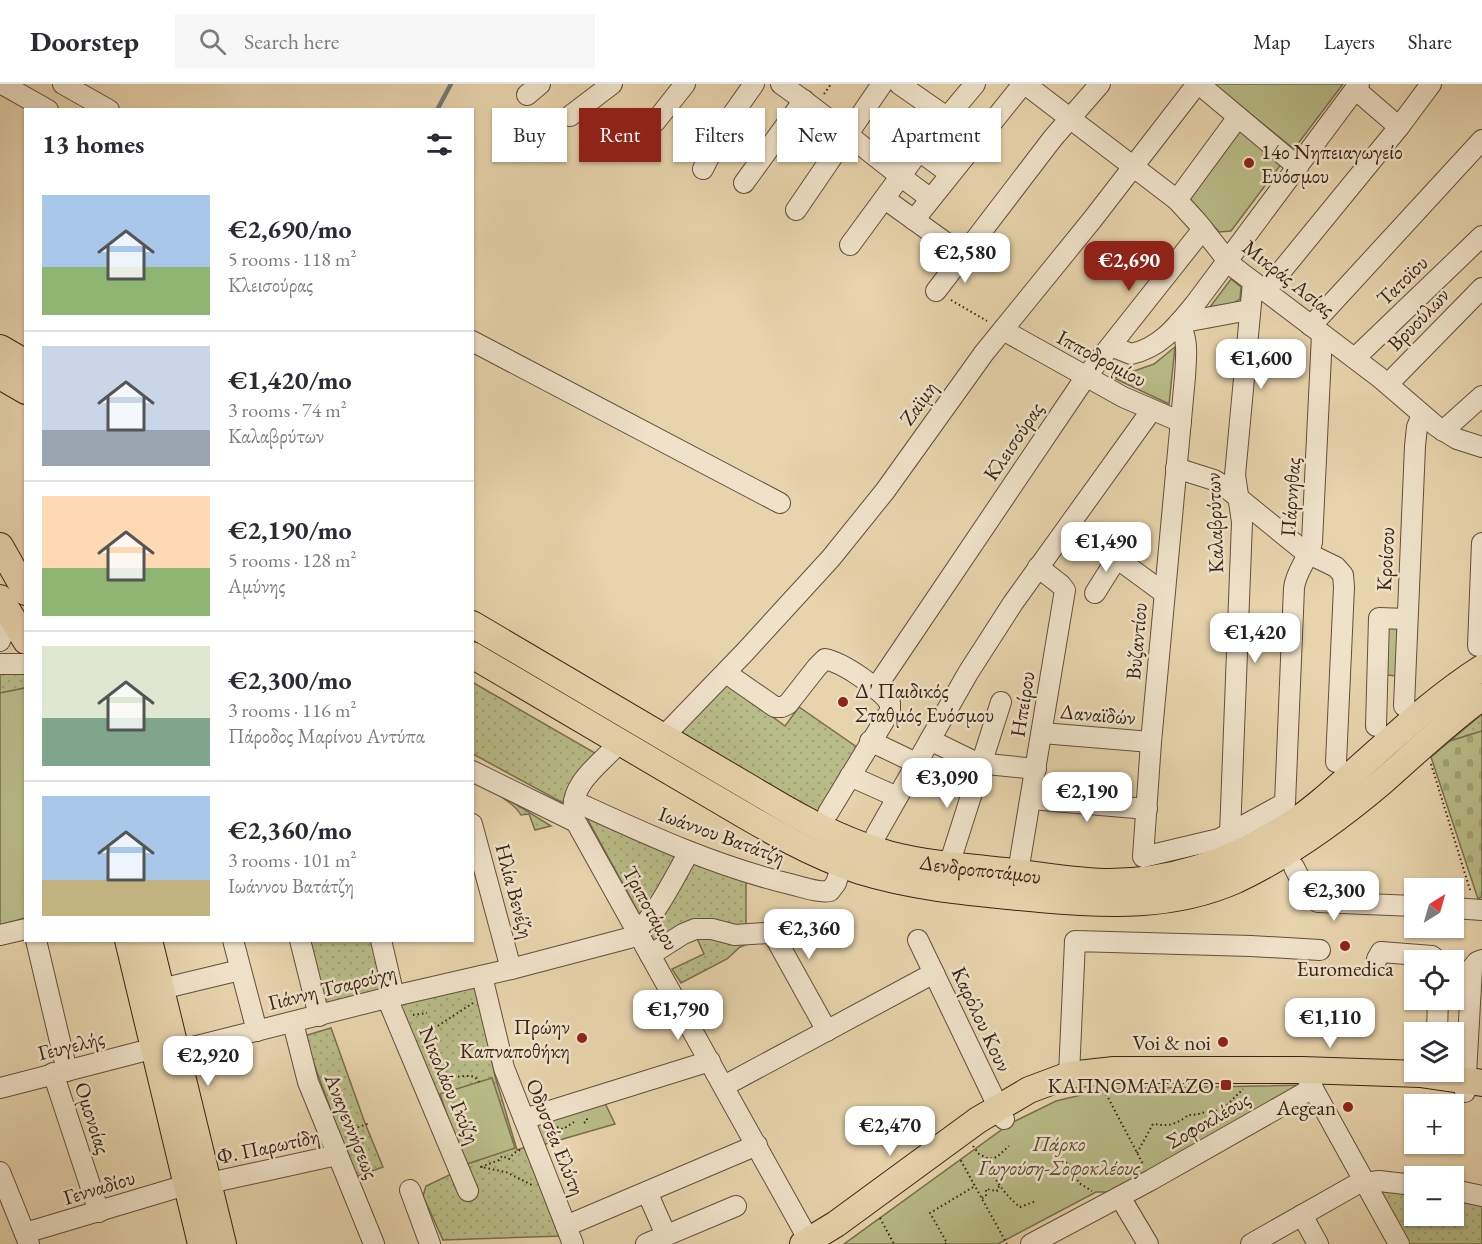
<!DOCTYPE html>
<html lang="en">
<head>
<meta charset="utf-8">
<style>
  :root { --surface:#fff; --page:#f7f7f7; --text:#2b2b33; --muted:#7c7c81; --line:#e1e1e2; --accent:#8f2418 }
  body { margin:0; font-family:"EB Garamond",serif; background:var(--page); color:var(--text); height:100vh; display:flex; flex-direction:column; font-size:22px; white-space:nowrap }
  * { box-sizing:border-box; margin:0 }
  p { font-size:20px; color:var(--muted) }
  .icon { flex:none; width:33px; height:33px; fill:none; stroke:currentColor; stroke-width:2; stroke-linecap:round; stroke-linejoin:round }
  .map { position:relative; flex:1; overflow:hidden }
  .drawer { position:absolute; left:24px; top:24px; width:450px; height:834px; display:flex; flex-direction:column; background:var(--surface); border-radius:0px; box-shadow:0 2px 4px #0004 }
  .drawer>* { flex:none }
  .guide { position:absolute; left:492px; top:24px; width:570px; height:54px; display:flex; gap:12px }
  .needle { width:39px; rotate:37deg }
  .tools { position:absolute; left:1404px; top:794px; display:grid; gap:12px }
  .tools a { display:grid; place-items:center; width:60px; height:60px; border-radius:0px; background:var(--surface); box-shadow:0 2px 4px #0004; font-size:30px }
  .price { position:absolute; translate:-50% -51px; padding:0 14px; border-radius:12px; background:#fff; color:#222; font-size:20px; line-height:39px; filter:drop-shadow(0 2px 3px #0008) }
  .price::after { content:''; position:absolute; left:50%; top:36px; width:18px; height:14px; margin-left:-9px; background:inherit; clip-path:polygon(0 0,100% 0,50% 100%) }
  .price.active { background:var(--accent); color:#fff }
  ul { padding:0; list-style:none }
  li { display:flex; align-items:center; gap:18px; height:150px; padding:0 18px }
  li+li { border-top:2px solid var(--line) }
  li span { display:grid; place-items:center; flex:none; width:168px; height:120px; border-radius:0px; color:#555 }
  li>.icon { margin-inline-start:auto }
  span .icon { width:72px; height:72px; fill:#fffc; stroke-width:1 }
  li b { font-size:26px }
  h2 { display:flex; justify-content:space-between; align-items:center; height:72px; padding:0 18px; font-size:26px }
  .tag { padding:0 21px; border-radius:0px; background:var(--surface); box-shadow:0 2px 4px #0004; font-size:21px; line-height:54px }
  .tag.active { background:var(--accent); color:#fff }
  header { display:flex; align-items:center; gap:36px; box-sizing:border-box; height:84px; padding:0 30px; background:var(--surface); border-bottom:2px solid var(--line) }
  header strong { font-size:28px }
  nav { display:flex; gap:33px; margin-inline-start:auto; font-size:21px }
  .search { width:420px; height:54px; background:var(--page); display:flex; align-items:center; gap:15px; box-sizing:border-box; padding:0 21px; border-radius:0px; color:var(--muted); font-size:22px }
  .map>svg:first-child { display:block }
  .grass { fill:url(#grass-dots); stroke:#786f4e; stroke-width:1.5 }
  .cemetery { fill:url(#cemetery-stones); stroke:#786f4e; stroke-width:1.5 }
  .green { fill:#b8bc88; stroke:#786f4e; stroke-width:1.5 }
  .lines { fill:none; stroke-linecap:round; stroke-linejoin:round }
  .stream { stroke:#747a75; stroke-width:4.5 }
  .minor-casing { stroke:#644e3b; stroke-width:22 }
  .major-casing { stroke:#392215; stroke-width:28 }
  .path { stroke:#392215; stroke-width:2; stroke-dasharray:1.5 3; stroke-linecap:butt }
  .minor { stroke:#efe2c9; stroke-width:20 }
  .major { stroke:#e7d3ac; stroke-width:26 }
  .poi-dot { fill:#8f2418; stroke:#efe2c9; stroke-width:2 }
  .labels { text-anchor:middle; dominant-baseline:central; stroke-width:5; stroke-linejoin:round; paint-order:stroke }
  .poi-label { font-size:21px; fill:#392215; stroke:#efe2c9; text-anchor:end }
  .street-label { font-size:21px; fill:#392215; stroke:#efe2c9 }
  .park-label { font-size:21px; font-style:italic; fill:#594832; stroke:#efe2c9 }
</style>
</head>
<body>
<header>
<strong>Doorstep</strong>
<div class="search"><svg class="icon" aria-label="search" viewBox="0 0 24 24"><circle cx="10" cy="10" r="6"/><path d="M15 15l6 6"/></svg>Search here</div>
<nav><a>Map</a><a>Layers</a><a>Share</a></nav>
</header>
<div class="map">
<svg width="1482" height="1160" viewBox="0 0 1482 1160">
  <defs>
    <pattern id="grass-dots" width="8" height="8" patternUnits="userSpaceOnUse" patternTransform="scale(1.5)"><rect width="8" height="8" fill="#b8bc88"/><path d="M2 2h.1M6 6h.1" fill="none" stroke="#9fa174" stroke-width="1.8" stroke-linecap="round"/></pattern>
    <pattern id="cemetery-stones" width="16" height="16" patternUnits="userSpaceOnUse" patternTransform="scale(1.5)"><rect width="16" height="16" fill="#b8bc88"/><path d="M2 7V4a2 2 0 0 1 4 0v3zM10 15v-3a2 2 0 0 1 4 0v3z" fill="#9fa174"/></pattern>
  </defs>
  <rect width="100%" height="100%" fill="#e7d3ac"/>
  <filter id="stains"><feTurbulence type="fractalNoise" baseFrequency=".00333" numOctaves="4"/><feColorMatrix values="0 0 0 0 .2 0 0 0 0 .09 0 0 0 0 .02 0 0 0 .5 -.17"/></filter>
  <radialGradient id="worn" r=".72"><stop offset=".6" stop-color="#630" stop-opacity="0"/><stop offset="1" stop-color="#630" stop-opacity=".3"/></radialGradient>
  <!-- grass -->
  <g class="grass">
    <polygon points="23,584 25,587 25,604 0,609 0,590"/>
    <polygon points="472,598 595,669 565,720 473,670"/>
    <polygon points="722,599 728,600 785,642 799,623 861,666 822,730 684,652 681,642"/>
    <polygon points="1482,630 1482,647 1450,657"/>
    <path d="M496 708 551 742 535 746 529 730 521 731C515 720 505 717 496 708Z"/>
    <polygon points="587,728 746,793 746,842 760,855 740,863 727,875 681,899 672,885 704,870 694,848 659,866 588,736"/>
    <polygon points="307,857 373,857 385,906 323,921"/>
    <polygon points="476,901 495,992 517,1066 526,1063 562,1152 443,1156 423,1112 426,1102 462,1085 395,919"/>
    <polygon points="331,944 365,1039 383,1083 355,1093 304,952"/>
    <polygon points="1372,1105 1414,1105 1414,1131 1454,1131 1454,1112 1482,1117 1482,1160 1402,1160"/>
  </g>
  <!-- cemetery -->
  <polygon class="cemetery" points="1482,647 1482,813 1478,815 1431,673 1450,657"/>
  <!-- green -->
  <g class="green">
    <polygon points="1213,0 1343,0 1294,65"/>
    <polygon points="1243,43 1285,75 1231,147 1219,148 1190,115"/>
    <path d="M1231 195 1241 203 1240 215C1232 221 1220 225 1210 223Z"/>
    <polygon points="1175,263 1169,320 1114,294 1154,280"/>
    <polygon points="1379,534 1407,535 1406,593 1378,590"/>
    <polygon points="25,604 25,834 0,841 0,609"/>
    <polygon points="492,994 515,1064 464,1081 440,1010"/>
    <polygon points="1305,1001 1119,1108 1096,1108 998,1160 844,1160 1011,1039 1056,1017 1106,1005"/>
    <polygon points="604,1017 615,1040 542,1061 535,1041"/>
  </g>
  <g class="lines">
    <!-- stream -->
    <polyline class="stream" points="437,26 451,0"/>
    <defs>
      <g id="minor">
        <polyline points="2,0 48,26"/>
        <polyline points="63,0 109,26"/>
        <path d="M781 0C833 36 879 78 930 114"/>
        <polyline points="899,0 948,34"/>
        <polyline points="1025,0 1177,116 1198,139 1231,181 1379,293 1436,342 1457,355 1482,363"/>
        <polyline points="1199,0 1298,83"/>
        <polyline points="1355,5 1399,43"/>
        <polyline points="527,11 540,0"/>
        <polyline points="570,32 612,0"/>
        <polyline points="655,38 685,0"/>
        <polyline points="919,67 975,0"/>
        <polyline points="703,85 725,41 754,0"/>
        <polyline points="744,99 804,16"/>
        <polyline points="885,115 963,171"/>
        <polyline points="1177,116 1238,33"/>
        <polyline points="796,126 882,0"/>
        <polyline points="914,136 1023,0"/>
        <polyline points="850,161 919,67 949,89"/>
        <polyline points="936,207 1053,54 1100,0"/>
        <polyline points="1265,207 1399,43 1431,0"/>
        <path d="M1179 239C1189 255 1186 274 1185 293L1151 658 1143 773 1219 755 1285 719 1294 504C1296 486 1309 475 1312 458L1322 250"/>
        <polyline points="1179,239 1249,226"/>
        <polyline points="1311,242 1482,56"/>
        <polyline points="1003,246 1123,313 1181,338"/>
        <polyline points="472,257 780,419"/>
        <path d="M1111 262 1131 270C1160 264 1177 242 1195 220L1359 0"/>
        <polyline points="1355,274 1482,152"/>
        <polyline points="1388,300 1482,204"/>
        <polyline points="1443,347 1482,312"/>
        <polyline points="1176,384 1214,396 1224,402 1305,468 1336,483 1343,491 1344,503 1336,678"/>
        <polyline points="1070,440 1164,509"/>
        <polyline points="1095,509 1117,474"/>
        <polyline points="0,557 10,532"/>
        <polyline points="1478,562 1482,459"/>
        <polyline points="0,580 26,580"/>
        <path d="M726 589 775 623H782L788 620 817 583 825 575C844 579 878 603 890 619V627L828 729"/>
        <polyline points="875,605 1085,294 1203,145"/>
        <polyline points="1404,622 1415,362 1417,343 1422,331"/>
        <polyline points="1376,642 1379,534 1407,535"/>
        <polyline points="1042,649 1151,658"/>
        <polyline points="663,653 745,568 831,474 885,407 984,269 1092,136 1197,0"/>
        <polyline points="930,656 977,679 1036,685"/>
        <polyline points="870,657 916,679"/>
        <polyline points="472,687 576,738 811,1160"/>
        <polyline points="850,692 897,713"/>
        <polyline points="1031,715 1147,725"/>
        <path d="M574 717C644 749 714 782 790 800 803 803 817 809 830 807L836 799 842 780"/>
        <path d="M574 729C569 699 603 678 620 658"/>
        <polyline points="472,740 511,885"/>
        <polyline points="1230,750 1242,438 1235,391 1253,198"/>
        <polyline points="876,751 968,589 1013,519 1151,327"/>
        <polyline points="1020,776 1065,506 1061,501 1038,483"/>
        <polyline points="949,781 1001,618"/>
        <polyline points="1294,783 1309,813 1318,818 1414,822"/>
        <polyline points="1454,824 1482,826"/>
        <polyline points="0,851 26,845"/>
        <polyline points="36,856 67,987"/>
        <polyline points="233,856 257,947"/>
        <polyline points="300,856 319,932"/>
        <polyline points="381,856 394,912"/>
        <polyline points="918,856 1004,1035"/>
        <polyline points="650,871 683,850 695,845 712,845 735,851 766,849 773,851 777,857 827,947"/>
        <polyline points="1377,875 1381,868 1432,872 1437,876"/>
        <polyline points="482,892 504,984 573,1160"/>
        <polyline points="161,905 240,886"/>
        <polyline points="387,914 468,1107"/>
        <polyline points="293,939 308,998 374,1160"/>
        <polyline points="1437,948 1438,915"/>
        <path d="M177 967 394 912 511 885 629 854C653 839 674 794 689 768"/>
        <polyline points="53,989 99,1128"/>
        <polyline points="1069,991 1075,857 1251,862 1320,866"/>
        <polyline points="1306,992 1399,1160"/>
        <polyline points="724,1002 934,889"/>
        <polyline points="0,1004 155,964"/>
        <polyline points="1465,1008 1472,884 1477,878 1482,876"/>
        <polyline points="524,1035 710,977"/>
        <polyline points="0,1088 29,1160"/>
        <polyline points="209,1099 337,1071"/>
        <polyline points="410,1106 430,1160"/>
        <polyline points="1454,1106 1482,1112"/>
        <polyline points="647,1108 666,1151"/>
        <polyline points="1120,1113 1148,1160"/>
        <polyline points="1302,1131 1318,1160"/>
        <polyline points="566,1142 757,1061"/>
        <polyline points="25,1149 186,1101"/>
        <polyline points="646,1160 736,1122"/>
        <polyline points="1031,1160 1151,1096 1313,1004"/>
        <polyline points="1251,1160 1357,1100 1379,1097 1414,1101"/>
      </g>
      <g id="major">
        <polyline points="0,264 26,279"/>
        <polyline points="0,292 26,307"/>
        <polyline points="0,462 26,508"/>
        <polyline points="0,514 26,557"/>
        <path id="s1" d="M472 540 784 724C817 743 851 759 888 770 926 780 966 783 1005 787 1037 791 1071 797 1104 798 1168 799 1231 778 1285 744 1309 729 1331 709 1352 690 1394 653 1435 614 1482 584"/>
        <path d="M472 571C548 615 623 660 698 704 750 734 802 768 860 787 918 805 980 809 1040 815 1107 821 1173 824 1236 796 1289 771 1337 736 1382 698 1415 669 1446 639 1482 613"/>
        <polyline points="128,856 201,1160"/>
        <polyline points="149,856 223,1160"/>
        <polyline points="803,1160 836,1140 978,1036 1029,1006 1069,991 1114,986 1302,986 1420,990 1482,999"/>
      </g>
    </defs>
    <!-- minor casing -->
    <use href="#minor" class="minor-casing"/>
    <!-- major casing -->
    <use href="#major" class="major-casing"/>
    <!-- path -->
    <g class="path">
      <polyline points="824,10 831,0"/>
      <polyline points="951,216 987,237"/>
      <polyline points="1431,680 1471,809"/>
      <polyline points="413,931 427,929"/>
      <polyline points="421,948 436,943 473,919"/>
      <path d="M437 987C453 999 459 989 475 993L479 998"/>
      <polyline points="1104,1006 1143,1080"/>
      <polyline points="584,1039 587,1037 587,1034"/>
      <polyline points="557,1043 563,1045 574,1038"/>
      <polyline points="345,1048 370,1039"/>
      <polyline points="551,1061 556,1059 558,1049 563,1045"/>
      <polyline points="973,1062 979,1070 989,1075 997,1073 1009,1062"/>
      <polyline points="520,1066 514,1069 509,1075 502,1072 499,1076 481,1083 506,1088 532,1101"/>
      <path d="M1137 1069 1153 1040C1157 1040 1160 1041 1164 1041 1171 1042 1183 1036 1188 1031 1204 1031 1205 1025 1221 1027L1243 1005"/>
      <path d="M989 1075C989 1091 1007 1113 1020 1123L1036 1117"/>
      <polyline points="1066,1079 1068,1078 1079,1099 1092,1107"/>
      <polyline points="982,1114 986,1112 986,1105 997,1107 997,1104 1000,1102"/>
      <polyline points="880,1134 894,1160"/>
      <polyline points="945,1160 947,1159 930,1129 975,1102 960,1075 1007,1160"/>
    </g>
    <!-- minor -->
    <use href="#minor" class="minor"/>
    <!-- major -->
    <use href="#major" class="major"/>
  </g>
  <!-- markers -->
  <g class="poi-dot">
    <circle cx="1249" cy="79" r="6"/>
    <circle cx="843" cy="618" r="6"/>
    <circle cx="1345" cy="862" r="6"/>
    <circle cx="582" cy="954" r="6"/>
    <circle cx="1223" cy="958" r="6"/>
    <rect x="1220" y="995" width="12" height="12" rx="3"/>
    <circle cx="1348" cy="1023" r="6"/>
  </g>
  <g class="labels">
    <!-- poi labels -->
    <g class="poi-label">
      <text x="1261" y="67" text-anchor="start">14ο Νηπειαγωγείο<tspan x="1261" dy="24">Ευόσμου</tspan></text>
      <text x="855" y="606" text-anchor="start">Δ' Παιδικός<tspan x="855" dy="24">Σταθμός Ευόσμου</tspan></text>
      <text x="1345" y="884" text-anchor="middle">Euromedica</text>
      <text x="570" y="942">Πρώην<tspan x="570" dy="24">Καπναποθήκη</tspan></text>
      <text x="1211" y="958">Voi &amp; noi</text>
      <text x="1214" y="1001">ΚΑΠΝΟΜΑΓΑΖΟ</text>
      <text x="1336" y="1023">Aegean</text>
    </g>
    <!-- street labels -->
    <g class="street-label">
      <text transform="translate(1289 194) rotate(38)">Μικράς Ασίας</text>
      <text transform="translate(1402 196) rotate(-44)">Τατοϊου</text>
      <text transform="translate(1418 235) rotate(-46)">Βρυούλων</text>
      <text transform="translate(1102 274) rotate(28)">Ιπποδρομίου</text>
      <text transform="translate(918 319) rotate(-55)">Ζαϊμη</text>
      <text transform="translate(1013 357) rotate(-56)">Κλεισούρας</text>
      <text transform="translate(1290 413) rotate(-86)">Πάρνηθας</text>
      <text transform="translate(1214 439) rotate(-92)">Καλαβρύτων</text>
      <text transform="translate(1385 475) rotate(-87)">Κροίσου</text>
      <text transform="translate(1136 557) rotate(-85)">Βυζαντίου</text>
      <text transform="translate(1022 620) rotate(-81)">Ηπείρου</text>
      <text transform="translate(1098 630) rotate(5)">Δαναϊδών</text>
      <text transform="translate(722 751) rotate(20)">Ιωάννου Βατάτζη</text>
      <text stroke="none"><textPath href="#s1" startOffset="570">Δενδροποτάμου</textPath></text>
      <text transform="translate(515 807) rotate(75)">Ηλία Βενέζη</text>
      <text transform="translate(651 824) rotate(61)">Τριποτάμου</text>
      <text transform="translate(332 903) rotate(-14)">Γιάννη Τσαρούχη</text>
      <text transform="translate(982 935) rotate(65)">Καρόλου Κουν</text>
      <text transform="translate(71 961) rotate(-14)">Γευγελής</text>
      <text transform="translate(450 1001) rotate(67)">Νικολάου Γκύζη</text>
      <text transform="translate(93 1034) rotate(72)">Ομονοίας</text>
      <text transform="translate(1208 1036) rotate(-30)">Σοφοκλέους</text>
      <text transform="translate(352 1042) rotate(68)">Αναγεννήσεως</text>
      <text transform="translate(556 1053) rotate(68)">Οδυσσέα Ελύτη</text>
      <text transform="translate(268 1062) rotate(-12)">Φ. Παρωτίδη</text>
      <text transform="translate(99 1103) rotate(-17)">Γενναδίου</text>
    </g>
    <!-- park labels -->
    <g class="park-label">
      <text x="1059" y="1059">Πάρκο<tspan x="1059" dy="24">Γωγούση-Σοφοκλέους</tspan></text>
    </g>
  </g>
  <rect width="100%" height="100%" filter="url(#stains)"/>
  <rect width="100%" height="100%" fill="url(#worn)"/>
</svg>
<div class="tools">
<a><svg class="needle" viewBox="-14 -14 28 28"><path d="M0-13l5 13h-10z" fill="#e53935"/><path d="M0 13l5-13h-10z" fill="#7c7c81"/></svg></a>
<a><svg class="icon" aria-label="locate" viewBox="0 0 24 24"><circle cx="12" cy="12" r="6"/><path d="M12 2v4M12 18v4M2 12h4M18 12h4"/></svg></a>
<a><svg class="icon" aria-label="layers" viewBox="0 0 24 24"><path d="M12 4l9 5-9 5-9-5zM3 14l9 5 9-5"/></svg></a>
<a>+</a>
<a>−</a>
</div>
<b class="price" style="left:965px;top:200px">€2,580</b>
<b class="price active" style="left:1129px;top:208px">€2,690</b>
<b class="price" style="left:1261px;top:306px">€1,600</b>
<b class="price" style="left:1106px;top:489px">€1,490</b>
<b class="price" style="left:1255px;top:580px">€1,420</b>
<b class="price" style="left:947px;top:725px">€3,090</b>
<b class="price" style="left:1087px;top:739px">€2,190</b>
<b class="price" style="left:1334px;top:838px">€2,300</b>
<b class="price" style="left:809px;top:876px">€2,360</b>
<b class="price" style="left:678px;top:957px">€1,790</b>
<b class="price" style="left:1330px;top:965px">€1,110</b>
<b class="price" style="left:208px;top:1003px">€2,920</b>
<b class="price" style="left:890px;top:1073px">€2,470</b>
<div class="guide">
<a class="tag">Buy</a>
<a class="tag active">Rent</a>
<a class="tag">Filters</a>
<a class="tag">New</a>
<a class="tag">Apartment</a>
</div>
<section class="drawer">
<h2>13 homes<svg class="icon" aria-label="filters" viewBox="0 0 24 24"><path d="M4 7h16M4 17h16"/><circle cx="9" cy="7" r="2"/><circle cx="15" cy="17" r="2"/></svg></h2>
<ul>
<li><span style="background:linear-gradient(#a9c7e8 60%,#8fb573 0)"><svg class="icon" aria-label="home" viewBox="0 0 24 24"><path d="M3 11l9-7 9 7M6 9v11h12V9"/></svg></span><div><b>€2,690/mo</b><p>5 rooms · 118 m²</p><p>Κλεισούρας</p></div></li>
<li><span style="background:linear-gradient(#c9d6e8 70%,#9aa5b1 0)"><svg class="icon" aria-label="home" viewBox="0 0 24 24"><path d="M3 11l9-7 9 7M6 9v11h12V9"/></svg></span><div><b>€1,420/mo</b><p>3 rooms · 74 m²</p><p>Καλαβρύτων</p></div></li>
<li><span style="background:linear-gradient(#ffd9b3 60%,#8fb573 0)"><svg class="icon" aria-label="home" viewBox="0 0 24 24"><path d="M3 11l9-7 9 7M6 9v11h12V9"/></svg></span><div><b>€2,190/mo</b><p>5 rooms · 128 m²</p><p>Αμύνης</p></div></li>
<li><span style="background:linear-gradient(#dfe7d0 60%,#7fa58c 0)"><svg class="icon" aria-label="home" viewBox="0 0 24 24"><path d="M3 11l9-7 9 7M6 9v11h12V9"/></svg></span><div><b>€2,300/mo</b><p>3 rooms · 116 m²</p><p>Πάροδος Μαρίνου Αντύπα</p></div></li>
<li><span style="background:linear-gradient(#a9c7e8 70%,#c2b280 0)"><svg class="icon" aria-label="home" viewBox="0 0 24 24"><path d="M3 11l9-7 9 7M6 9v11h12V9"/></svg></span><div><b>€2,360/mo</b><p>3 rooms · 101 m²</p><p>Ιωάννου Βατάτζη</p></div></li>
</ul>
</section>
</div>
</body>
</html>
